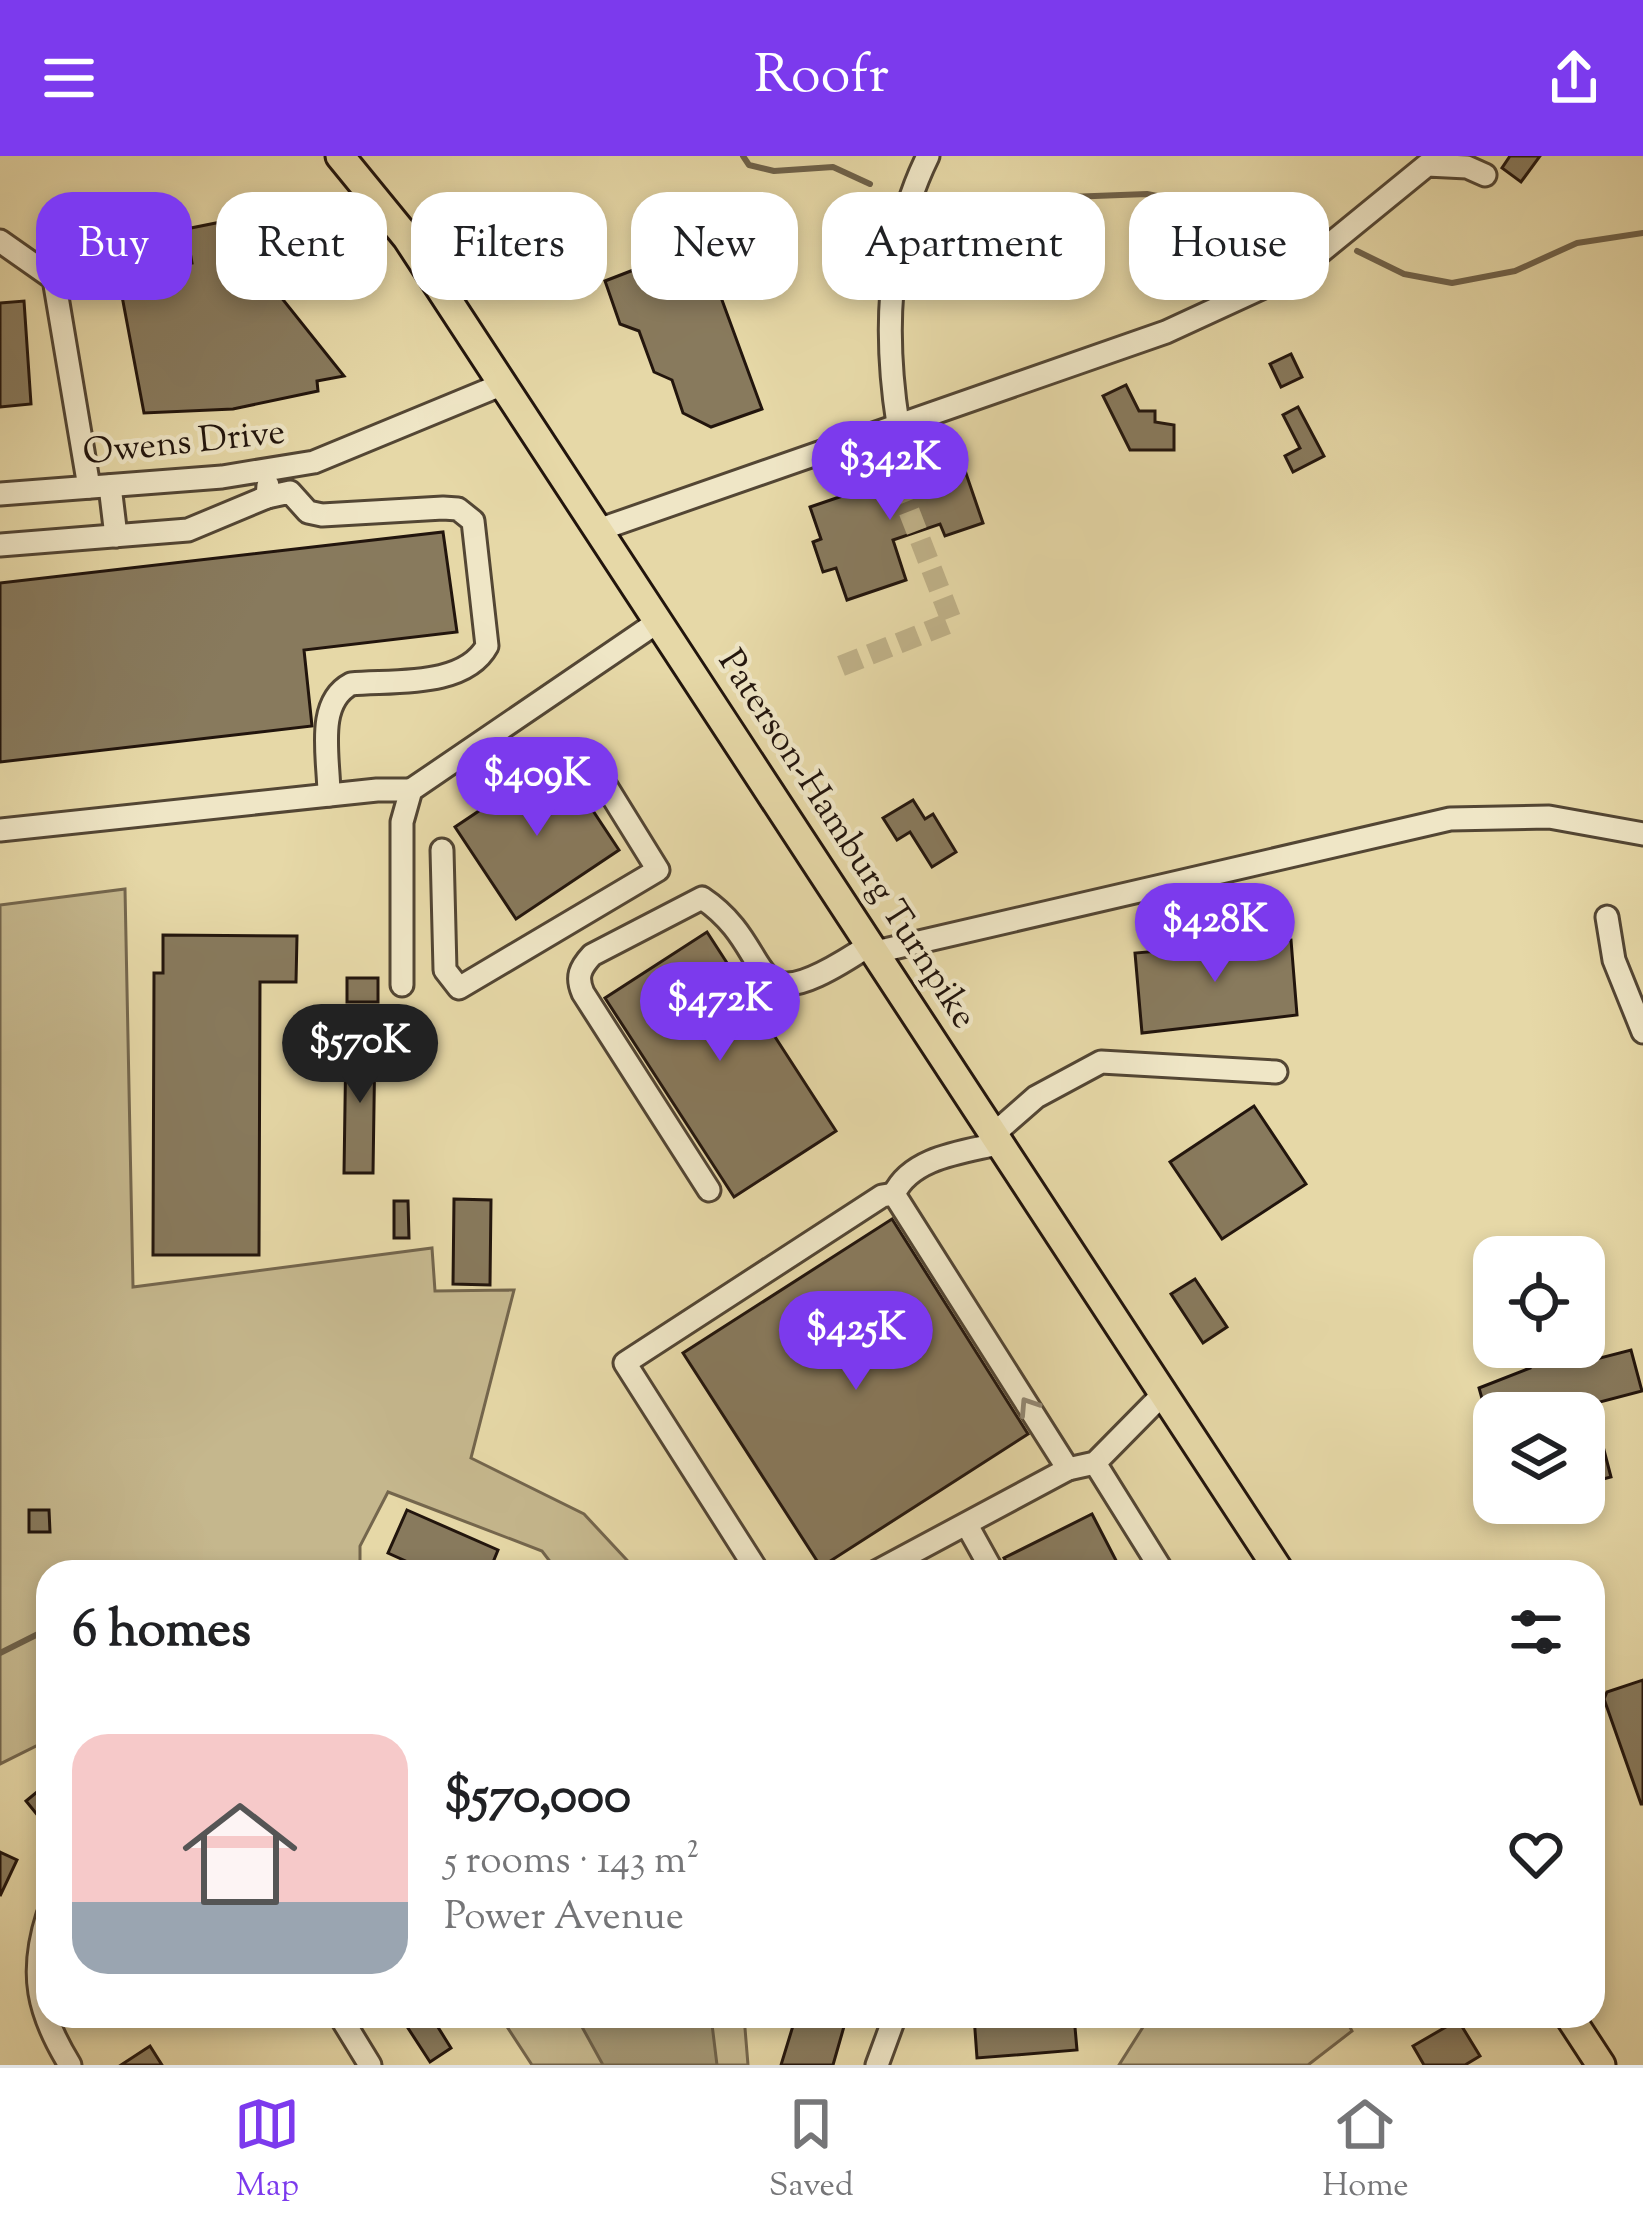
<!DOCTYPE html>
<html lang="en">
<head>
<meta charset="utf-8">
<style>
  :root { --surface:#fff; --page:#f2f2f2; --text:#202124; --muted:#757577; --line:#e0e0e0; --accent:#7c3aed }
  body { margin:0; font-family:"Sorts Mill Goudy",serif; background:var(--page); color:var(--text); height:100vh; display:flex; flex-direction:column; font-size:45px; white-space:nowrap }
  * { box-sizing:border-box; margin:0 }
  p { font-size:39px; color:var(--muted) }
  .icon { flex:none; width:66px; height:66px; fill:none; stroke:currentColor; stroke-width:2; stroke-linecap:round; stroke-linejoin:round }
  .map { position:relative; flex:1; overflow:hidden }
  .side { position:absolute; left:36px; top:1404px; width:1569px; height:468px; display:flex; flex-direction:column; background:var(--surface); border-radius:36px; box-shadow:0 6px 18px #0003 }
  .side>* { flex:none }
  .top-card { position:absolute; left:36px; top:36px; width:1572px; height:108px; display:flex; gap:24px }
  .controls { position:absolute; left:1473px; top:1080px; display:grid; gap:24px }
  .controls a { display:grid; place-items:center; width:132px; height:132px; border-radius:24px; background:var(--surface); box-shadow:0 6px 18px #0003; font-size:60px }
  .price { position:absolute; translate:-50% -102px; padding:0 27px; border-radius:42px; background:var(--accent); color:#fff; font-size:39px; line-height:78px; filter:drop-shadow(0 3px 6px #0008) }
  .price::after { content:''; position:absolute; left:50%; top:72px; width:36px; height:27px; margin-left:-18px; background:inherit; clip-path:polygon(0 0,100% 0,50% 100%) }
  .price.selected { background:#222; color:#fff }
  ul { padding:0; list-style:none }
  li { display:flex; align-items:center; gap:36px; height:300px; padding:0 36px }
  li+li { border-top:3px solid var(--line) }
  li span { display:grid; place-items:center; flex:none; width:336px; height:240px; border-radius:36px; color:#555 }
  li>.icon { margin-inline-start:auto }
  span .icon { width:144px; height:144px; fill:#fffc; stroke-width:1 }
  li b { font-size:51px }
  h2 { display:flex; justify-content:space-between; align-items:center; height:144px; padding:0 36px; font-size:51px }
  .chip { padding:0 42px; border-radius:36px; background:var(--surface); box-shadow:0 6px 18px #0003; font-size:42px; line-height:108px }
  .chip.selected { background:var(--accent); color:#fff }
  header { display:flex; justify-content:space-between; align-items:center; height:156px; padding:0 36px; background:var(--accent); color:#fff; font-size:54px; font-weight:600 }
  .tabs { display:flex; justify-content:space-around; align-items:center; height:168px; border-top:3px solid var(--line); background:var(--surface); font-size:33px; color:var(--muted) }
  .tabs a { display:grid; justify-items:center; gap:6px }
  .tabs .selected { color:var(--accent) }
  .map>svg:first-child { display:block }
  .green { fill:#c5b78d; stroke:#74664d; stroke-width:3 }
  .water { fill:#a39673; stroke:#6f624a; stroke-width:3 }
  .lines { fill:none; stroke-linecap:round; stroke-linejoin:round }
  .stream { stroke:#6f624a; stroke-width:6 }
  .building { fill:#887a5d; stroke:#22150d; stroke-width:3 }
  .minor-tunnel { stroke:#bfb188; stroke-width:21; stroke-dasharray:21 10; stroke-linecap:butt }
  .minor-casing { stroke:#534634; stroke-width:27 }
  .major-casing { stroke:#22150d; stroke-width:33 }
  .minor { stroke:#efe6c6; stroke-width:21 }
  .major { stroke:#e6d8a7; stroke-width:27 }
  .oneway { stroke:#938873 }
  .labels { text-anchor:middle; dominant-baseline:central; stroke-width:9; stroke-linejoin:round; paint-order:stroke }
  .street-label { font-size:36px; fill:#22150d; stroke:#efe6c6 }
</style>
</head>
<body>
<header><svg class="icon" aria-label="menu" viewBox="0 0 24 24"><path d="M4 6h16M4 12h16M4 18h16"/></svg>Roofr<svg class="icon" aria-label="share" viewBox="0 0 24 24"><path d="M12 15V3M7 8l5-5 5 5M5 13v7h14v-7"/></svg></header>
<div class="map">
<svg width="1643" height="1909" viewBox="0 0 1643 1909">
  <rect width="100%" height="100%" fill="#e6d8a7"/>
  <filter id="stains"><feTurbulence type="fractalNoise" baseFrequency=".00167" numOctaves="4"/><feColorMatrix values="0 0 0 0 .2 0 0 0 0 .09 0 0 0 0 .02 0 0 0 .5 -.17"/></filter>
  <radialGradient id="worn" r=".72"><stop offset=".6" stop-color="#630" stop-opacity="0"/><stop offset="1" stop-color="#630" stop-opacity=".3"/></radialGradient>
  <!-- green -->
  <g class="green">
    <polygon points="125,733 133,1131 432,1092 435,1135 514,1134 471,1302 584,1358 638,1416 558,1416 542,1395 388,1336 360,1390 360,1416 48,1416 48,1584 0,1608 0,749"/>
    <polygon points="500,1860 744,1860 748,1909 532,1909"/>
    <polygon points="1150,1860 1344,1860 1352,1875 1308,1909 1119,1909"/>
  </g>
  <!-- water -->
  <polygon class="water" points="576,1860 711,1860 717,1909 603,1909"/>
  <g class="lines">
    <!-- stream -->
    <g class="stream">
      <polyline points="743,0 749,9 774,15 833,11 870,28"/>
      <polyline points="966,55 1042,42 1147,38 1315,71"/>
      <polyline points="1357,95 1404,118 1452,127 1515,115 1577,87 1643,77"/>
      <polyline points="0,1497 48,1473"/>
    </g>
  </g>
  <!-- building -->
  <g class="building">
    <polygon points="1510,0 1540,0 1521,26 1502,12"/>
    <polygon points="221,66 344,220 317,225 318,235 233,253 144,257 112,87 148,80 155,114 192,107 186,73"/>
    <polygon points="697,76 762,253 711,271 683,257 672,224 654,216 639,175 620,168 605,125 636,113 634,107 670,95 667,87"/>
    <polygon points="24,145 31,248 0,251 0,147"/>
    <polygon points="1291,198 1302,221 1281,231 1270,208"/>
    <polygon points="1126,229 1139,255 1155,255 1155,266 1174,269 1174,294 1130,294 1103,240"/>
    <polygon points="1298,251 1324,300 1293,316 1285,300 1300,292 1283,259"/>
    <polygon points="960,300 983,367 945,380 940,368 893,384 906,424 847,444 836,412 823,416 813,386 821,383 810,351"/>
    <polygon points="443,376 457,476 304,494 312,570 0,606 0,427"/>
    <polygon points="558,602 619,694 516,763 455,671"/>
    <polygon points="913,644 925,663 933,658 956,696 932,711 910,676 897,684 883,662"/>
    <polygon points="707,776 836,975 734,1041 605,842"/>
    <polygon points="163,779 297,780 296,826 260,826 259,1099 153,1099 154,817 163,817"/>
    <polygon points="1291,784 1297,859 1142,877 1135,797"/>
    <rect x="347" y="822" width="31" height="24"/>
    <polygon points="346,883 375,883 373,1017 344,1017"/>
    <polygon points="1254,950 1306,1028 1222,1083 1170,1006"/>
    <polygon points="454,1043 491,1044 490,1129 453,1128"/>
    <polygon points="394,1045 408,1045 409,1082 394,1082"/>
    <polygon points="892,1063 1028,1278 821,1411 683,1197"/>
    <polygon points="1195,1123 1227,1171 1203,1187 1171,1138"/>
    <polygon points="1525,1191 1577,1191 1581,1207 1631,1194 1642,1235 1592,1248 1611,1321 1584,1328 1584,1257 1486,1257 1479,1232 1530,1212"/>
    <polygon points="29,1354 49,1354 50,1376 29,1376"/>
    <polygon points="407,1354 498,1394 489,1416 430,1416 388,1397"/>
    <polygon points="1092,1358 1122,1416 1011,1416 1004,1402"/>
    <polygon points="1643,1524 1643,1648 1641,1648 1604,1543 1607,1536"/>
    <polygon points="48,1627 48,1672 26,1645"/>
    <polygon points="0,1696 17,1704 0,1740"/>
    <polygon points="420,1860 431,1860 451,1892 430,1906 406,1869"/>
    <polygon points="796,1860 847,1860 833,1909 781,1909"/>
    <polygon points="974,1860 1074,1860 1077,1894 977,1902"/>
    <polygon points="1458,1864 1480,1900 1465,1909 1424,1909 1413,1890"/>
    <polygon points="150,1890 162,1909 121,1909"/>
  </g>
  <g class="lines">
    <!-- minor-tunnel -->
    <polyline class="minor-tunnel" points="841,510 952,466 878,275"/>
    <defs>
      <g id="minor">
        <polyline points="0,85 54,123 89,331"/>
        <path d="M898 268C884 179 887 83 928 0"/>
        <polyline points="110,330 116,380"/>
        <polyline points="0,338 222,321 314,306 503,228"/>
        <path d="M267 341 290 336 308 356 322 359 443 352 458 353 473 365 487 490C464 532 392 524 351 528 315 547 329 602 329 639"/>
        <polyline points="598,374 1166,176 1296,116 1427,9 1467,11 1485,19"/>
        <polyline points="0,389 188,374 267,341 268,329"/>
        <polyline points="0,674 377,634 411,634"/>
        <polyline points="442,694 445,814 459,832 658,714 588,601"/>
        <polyline points="1607,761 1614,804 1643,876"/>
        <polyline points="876,796 1450,663 1549,661 1643,678"/>
        <polyline points="402,829 402,666 411,634 659,465"/>
        <polyline points="995,977 1036,941 1101,906 1276,916"/>
        <path d="M1001 987C966 996 912 1000 894 1038L1068 1313 1095 1307 1164 1237"/>
        <path d="M709 1034 583 837C576 821 580 812 592 799L702 742C783 796 736 878 871 788"/>
        <polyline points="1095,1307 1163,1416"/>
        <polyline points="968,1371 993,1416"/>
        <polyline points="758,1416 625,1207 882,1040 894,1038"/>
        <polyline points="876,1416 1068,1313"/>
        <path d="M48 1759C29 1818 38 1857 70 1909"/>
        <polyline points="340,1860 370,1909"/>
        <polyline points="877,1909 895,1860"/>
      </g>
      <g id="major">
        <polyline points="340,0 407,82 1280,1416"/>
        <polyline points="1569,1860 1601,1909"/>
      </g>
    </defs>
    <!-- minor casing -->
    <use href="#minor" class="minor-casing"/>
    <!-- major casing -->
    <use href="#major" class="major-casing"/>
    <!-- minor -->
    <use href="#minor" class="minor"/>
    <!-- major -->
    <use href="#major" class="major"/>
  </g>
  <!-- one-way arrows -->
  <defs><path id="oneway-chevron" d="M-2-3.5L2.5 0L-2 3.5" fill="none" stroke-width="1.6" stroke-linecap="round" stroke-linejoin="round" transform="scale(3)"/></defs>
  <use class="oneway" href="#oneway-chevron" transform="translate(1028 1250) rotate(-123)"/>
  <g class="labels">
    <!-- street labels -->
    <g class="street-label">
      <text transform="translate(184 288) rotate(-6)">Owens Drive</text>
      <text transform="translate(846 684) rotate(57)">Paterson-Hamburg Turnpike</text>
    </g>
  </g>
  <rect width="100%" height="100%" filter="url(#stains)"/>
  <rect width="100%" height="100%" fill="url(#worn)"/>
</svg>
<div class="controls">
<a><svg class="icon" aria-label="locate" viewBox="0 0 24 24"><circle cx="12" cy="12" r="6"/><path d="M12 2v4M12 18v4M2 12h4M18 12h4"/></svg></a>
<a><svg class="icon" aria-label="layers" viewBox="0 0 24 24"><path d="M12 4l9 5-9 5-9-5zM3 14l9 5 9-5"/></svg></a>
</div>
<b class="price" style="left:890px;top:367px">$342K</b>
<b class="price" style="left:537px;top:683px">$409K</b>
<b class="price" style="left:1215px;top:829px">$428K</b>
<b class="price" style="left:720px;top:908px">$472K</b>
<b class="price selected" style="left:360px;top:950px">$570K</b>
<b class="price" style="left:856px;top:1237px">$425K</b>
<div class="top-card">
<a class="chip selected">Buy</a>
<a class="chip">Rent</a>
<a class="chip">Filters</a>
<a class="chip">New</a>
<a class="chip">Apartment</a>
<a class="chip">House</a>
</div>
<section class="side">
<h2>6 homes<svg class="icon" aria-label="filters" viewBox="0 0 24 24"><path d="M4 7h16M4 17h16"/><circle cx="9" cy="7" r="2"/><circle cx="15" cy="17" r="2"/></svg></h2>
<ul>
<li><span style="background:linear-gradient(#f6c9c9 70%,#9aa5b1 0)"><svg class="icon" aria-label="home" viewBox="0 0 24 24"><path d="M3 11l9-7 9 7M6 9v11h12V9"/></svg></span><div><b>$570,000</b><p>5 rooms · 143 m²</p><p>Power Avenue</p></div><svg class="icon" aria-label="heart" viewBox="0 0 24 24"><path d="M12 20l-8-8c-3-5 5-10 8-4 3-6 11-1 8 4z"/></svg></li>
</ul>
</section>
</div>
<nav class="tabs">
<a class="selected"><svg class="icon" aria-label="map" viewBox="0 0 24 24"><path d="M3 6l6-2 6 2 6-2v14l-6 2-6-2-6 2zM9 4v14M15 6v14"/></svg>Map</a>
<a><svg class="icon" aria-label="saved" viewBox="0 0 24 24"><path d="M7 4h10v16l-5-4-5 4z"/></svg>Saved</a>
<a><svg class="icon" aria-label="home" viewBox="0 0 24 24"><path d="M3 11l9-7 9 7M6 9v11h12V9"/></svg>Home</a>
</nav>
</body>
</html>
